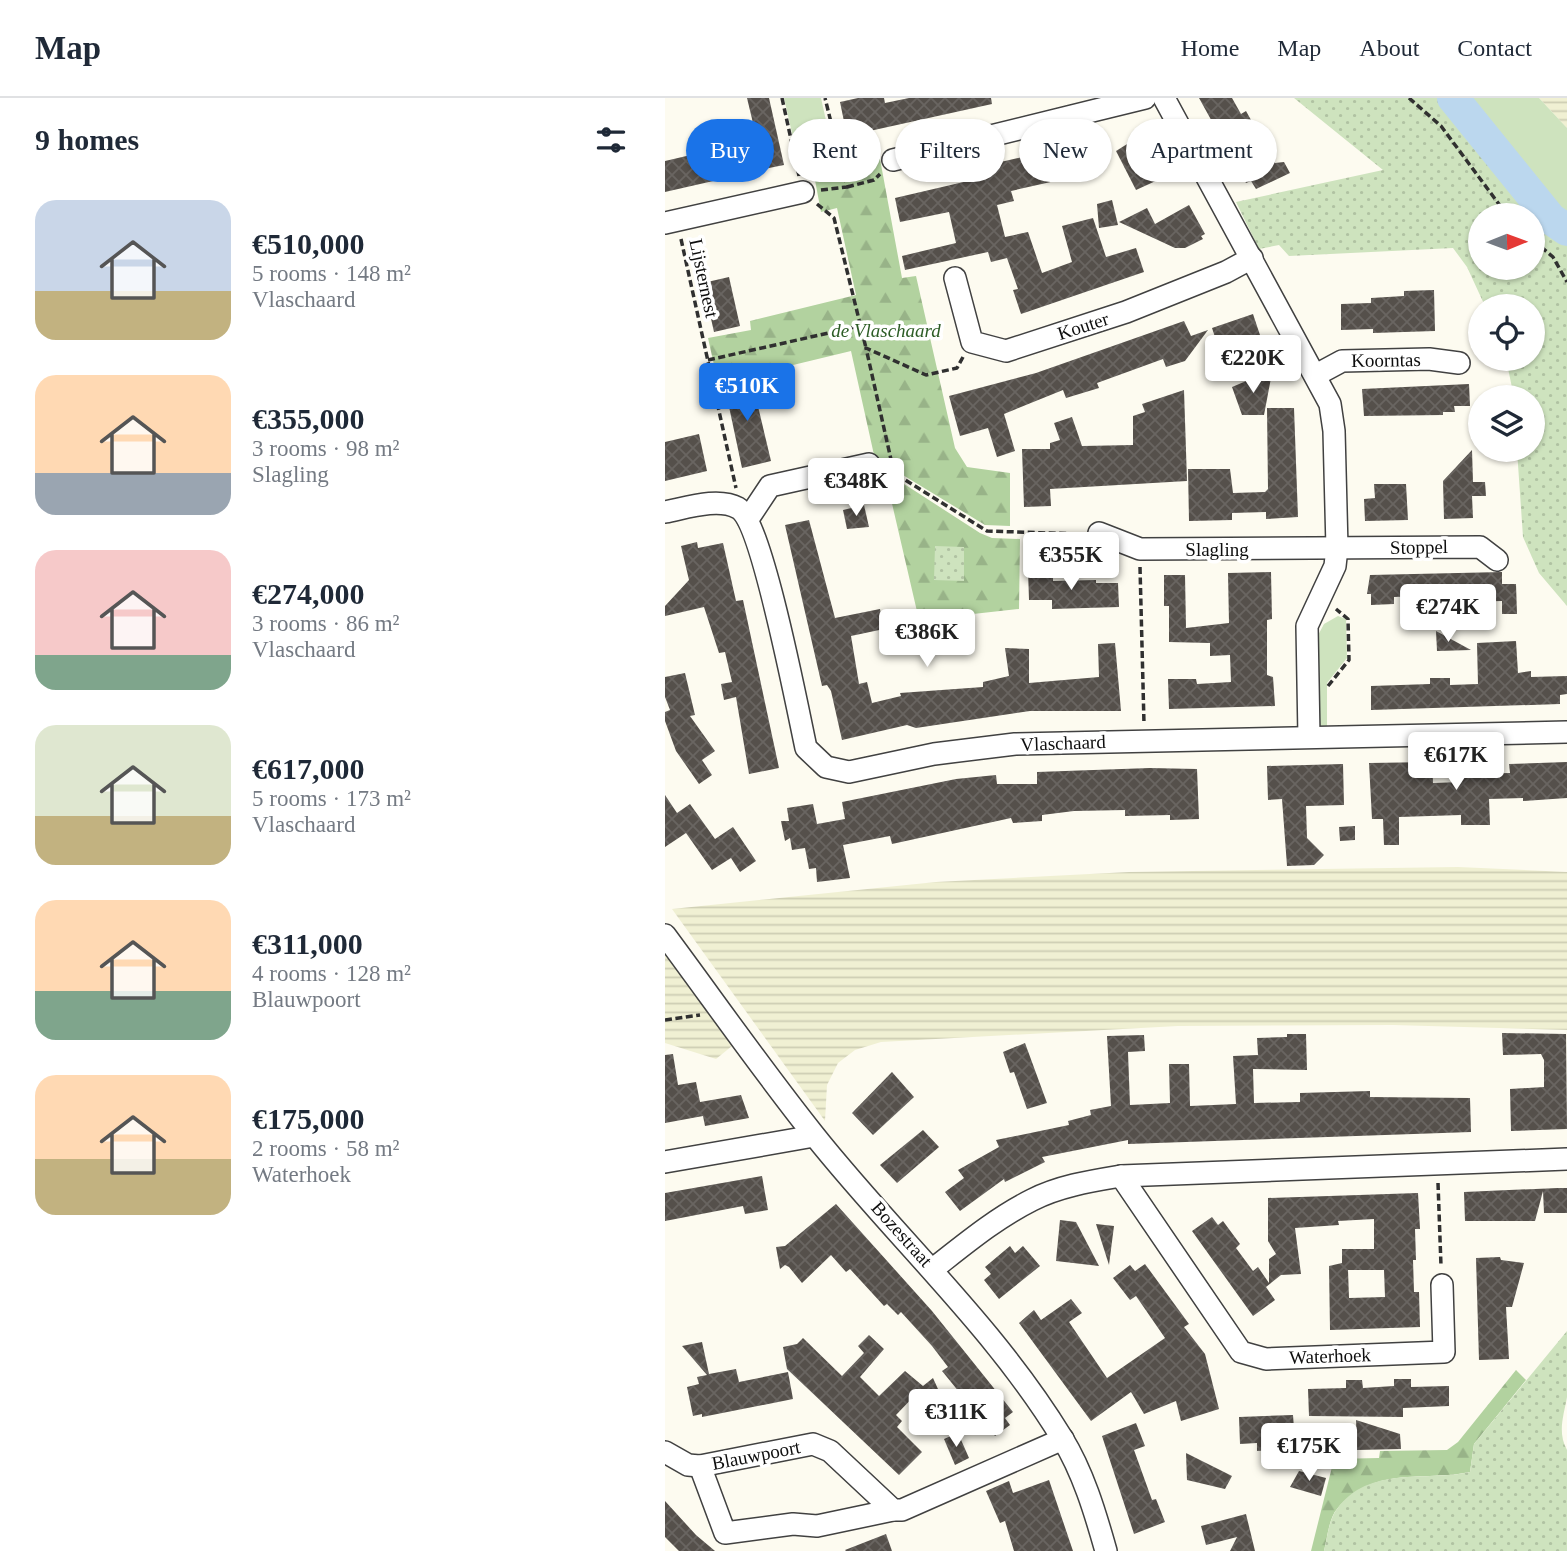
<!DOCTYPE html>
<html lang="en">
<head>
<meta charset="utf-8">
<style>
  :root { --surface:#fff; --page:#f6f6f7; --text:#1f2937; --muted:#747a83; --line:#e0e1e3; --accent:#1a73e8 }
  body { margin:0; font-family:"Times New Roman",serif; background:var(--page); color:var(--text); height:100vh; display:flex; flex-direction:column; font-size:26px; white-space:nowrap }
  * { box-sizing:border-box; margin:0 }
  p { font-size:23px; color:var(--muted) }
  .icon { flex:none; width:38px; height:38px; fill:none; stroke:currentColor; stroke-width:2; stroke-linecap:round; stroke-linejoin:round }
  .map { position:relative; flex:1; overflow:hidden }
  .drawer { display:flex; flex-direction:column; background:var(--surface); width:665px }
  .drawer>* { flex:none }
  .banner { position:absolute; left:21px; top:21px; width:665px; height:63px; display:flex; gap:14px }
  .needle { width:46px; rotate:89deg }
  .controls { position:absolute; left:803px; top:105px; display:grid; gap:14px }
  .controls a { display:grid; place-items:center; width:77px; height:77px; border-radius:50%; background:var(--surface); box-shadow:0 2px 5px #0004; font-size:35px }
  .price { position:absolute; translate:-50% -60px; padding:0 16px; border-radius:7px; background:#fff; color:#222; font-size:23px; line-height:46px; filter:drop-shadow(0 2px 4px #0008) }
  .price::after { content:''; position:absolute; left:50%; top:42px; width:21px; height:16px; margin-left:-10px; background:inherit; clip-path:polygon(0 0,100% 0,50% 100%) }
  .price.selected { background:var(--accent); color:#fff }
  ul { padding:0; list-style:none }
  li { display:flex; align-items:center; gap:21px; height:175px; padding:0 35px }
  li span { display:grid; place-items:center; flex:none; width:196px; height:140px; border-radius:21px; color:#555 }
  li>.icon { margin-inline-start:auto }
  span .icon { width:84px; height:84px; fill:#fffc; stroke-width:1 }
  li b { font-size:30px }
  h2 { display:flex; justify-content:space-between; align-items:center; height:84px; padding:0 35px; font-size:30px }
  .pill { padding:0 24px; border-radius:32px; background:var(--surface); box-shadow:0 2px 5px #0004; font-size:24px; line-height:63px }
  .pill.selected { background:var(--accent); color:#fff }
  header { display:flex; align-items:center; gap:42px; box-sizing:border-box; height:98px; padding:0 35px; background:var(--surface); border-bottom:2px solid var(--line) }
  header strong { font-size:33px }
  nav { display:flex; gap:38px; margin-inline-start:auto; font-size:24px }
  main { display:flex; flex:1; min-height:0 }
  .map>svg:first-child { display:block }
  .farmland { fill:url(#farmland-rules) }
  .grass { fill:#cee3be }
  .forest { fill:url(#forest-firs) }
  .park { fill:url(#park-dots); fill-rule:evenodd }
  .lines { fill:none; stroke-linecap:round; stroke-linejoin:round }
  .river { stroke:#bbd7ee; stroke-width:32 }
  .building { fill:url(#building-cross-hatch); fill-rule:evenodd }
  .minor-casing { stroke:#414141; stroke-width:24 }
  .path { stroke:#303030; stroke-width:3.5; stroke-dasharray:7 3.5; stroke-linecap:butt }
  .minor { stroke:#fff; stroke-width:21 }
  .labels { text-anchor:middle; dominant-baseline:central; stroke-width:7; stroke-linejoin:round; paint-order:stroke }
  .street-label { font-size:19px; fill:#0e0e0e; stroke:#fff }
  .park-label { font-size:19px; font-style:italic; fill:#2d5d26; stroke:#fff }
</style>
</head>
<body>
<header>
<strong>Map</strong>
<nav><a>Home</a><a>Map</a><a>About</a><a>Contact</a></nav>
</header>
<main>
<section class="drawer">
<h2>9 homes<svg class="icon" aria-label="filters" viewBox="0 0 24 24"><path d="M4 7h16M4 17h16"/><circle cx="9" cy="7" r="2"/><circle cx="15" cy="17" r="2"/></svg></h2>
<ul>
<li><span style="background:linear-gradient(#c9d6e8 65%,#c2b280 0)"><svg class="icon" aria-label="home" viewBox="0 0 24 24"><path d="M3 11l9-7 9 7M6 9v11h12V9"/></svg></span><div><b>€510,000</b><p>5 rooms · 148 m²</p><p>Vlaschaard</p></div></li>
<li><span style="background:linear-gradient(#ffd9b3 70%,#9aa5b1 0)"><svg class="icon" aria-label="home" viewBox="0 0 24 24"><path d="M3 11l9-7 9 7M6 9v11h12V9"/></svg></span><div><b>€355,000</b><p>3 rooms · 98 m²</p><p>Slagling</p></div></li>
<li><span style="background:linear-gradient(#f6c9c9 75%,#7fa58c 0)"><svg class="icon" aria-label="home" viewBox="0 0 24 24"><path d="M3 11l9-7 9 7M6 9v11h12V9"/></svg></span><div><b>€274,000</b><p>3 rooms · 86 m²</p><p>Vlaschaard</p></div></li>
<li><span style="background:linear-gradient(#dfe7d0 65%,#c2b280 0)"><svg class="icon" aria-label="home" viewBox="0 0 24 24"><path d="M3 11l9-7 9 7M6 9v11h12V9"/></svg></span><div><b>€617,000</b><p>5 rooms · 173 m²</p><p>Vlaschaard</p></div></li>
<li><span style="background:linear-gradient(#ffd9b3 65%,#7fa58c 0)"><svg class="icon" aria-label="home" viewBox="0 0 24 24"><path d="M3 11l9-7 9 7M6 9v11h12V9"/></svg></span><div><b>€311,000</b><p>4 rooms · 128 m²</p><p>Blauwpoort</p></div></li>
<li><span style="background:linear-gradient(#ffd9b3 60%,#c2b280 0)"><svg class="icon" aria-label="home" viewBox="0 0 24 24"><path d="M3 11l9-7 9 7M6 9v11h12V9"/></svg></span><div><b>€175,000</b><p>2 rooms · 58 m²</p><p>Waterhoek</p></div></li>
</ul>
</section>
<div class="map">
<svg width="902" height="1453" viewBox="0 0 902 1453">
  <defs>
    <pattern id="farmland-rules" width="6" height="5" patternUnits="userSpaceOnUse" patternTransform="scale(1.75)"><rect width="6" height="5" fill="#f0f0d3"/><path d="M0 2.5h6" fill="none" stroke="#cdcdb4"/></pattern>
    <pattern id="forest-firs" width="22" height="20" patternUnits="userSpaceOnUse" patternTransform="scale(1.75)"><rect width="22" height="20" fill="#b2d29f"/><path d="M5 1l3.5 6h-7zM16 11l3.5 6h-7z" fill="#98b388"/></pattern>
    <pattern id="park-dots" width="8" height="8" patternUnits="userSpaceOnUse" patternTransform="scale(1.75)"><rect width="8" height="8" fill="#cee3be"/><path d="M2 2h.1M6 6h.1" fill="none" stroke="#b0c2a2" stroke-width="1.8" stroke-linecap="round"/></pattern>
    <pattern id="building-cross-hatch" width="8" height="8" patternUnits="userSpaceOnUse" patternTransform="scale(1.75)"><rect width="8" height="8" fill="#55504b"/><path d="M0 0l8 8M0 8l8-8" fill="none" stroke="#696561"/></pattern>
  </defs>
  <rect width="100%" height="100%" fill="#fdfbf0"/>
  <!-- farmland -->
  <g class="farmland">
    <polygon points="874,0 902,0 902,30"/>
    <polygon points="793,769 902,774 902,932 728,927 513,928 216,944 190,952 173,965 162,987 160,1023 7,811 271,784 464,774"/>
    <polygon points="0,856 67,948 51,961 0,945"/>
  </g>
  <!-- grass -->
  <g class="grass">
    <polygon points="119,0 156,0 170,63 135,70"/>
    <polygon points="794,0 874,0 902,30 902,125 860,82"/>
    <polygon points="673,518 681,521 682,560 662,585 662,630 655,629 651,541 659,526"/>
  </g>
  <!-- forest -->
  <g class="forest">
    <polygon points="215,61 237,180 251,178 290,350 302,369 345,375 345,428 320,427 228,371 213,375 186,253 53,285 43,240 86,232 85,223 191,197 172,110 156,114 149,77"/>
    <polygon points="233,382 315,435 327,440 355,441 354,511 254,522 222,384"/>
    <path d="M851 1272 861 1282 809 1346 805 1374C757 1384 709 1367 672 1411 664 1420 662 1441 659 1453H646L669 1361 714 1360 715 1353 782 1352 793 1344Z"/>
  </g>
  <!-- park -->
  <g class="park">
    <path d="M629 0H778L884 128 902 141V508L874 475 858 439 852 352H868V299H849L841 261H868V208H820L802 169 788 150 624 158 614 147 594 151 571 104 718 72ZM816 117H868V170H816Z"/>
    <polygon points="270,448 299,449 299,483 269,482"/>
    <path d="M902 1233C902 1254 902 1278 902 1299 899 1317 892 1334 902 1352V1453H659C662 1441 664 1421 672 1411 704 1367 760 1384 805 1374L809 1346Z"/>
  </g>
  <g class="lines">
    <!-- river -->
    <polyline class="river" points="788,0 886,121 902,132"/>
  </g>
  <!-- building -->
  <g class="building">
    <polygon points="82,0 104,0 119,67 99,71"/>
    <polygon points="193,0 219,0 220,5 244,0 326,0 327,6 182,38 175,4"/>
    <polygon points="534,0 567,0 576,16 581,13 610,65 619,64 625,75 591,91 586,83 581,85"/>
    <polygon points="483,33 506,76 471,92 451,53"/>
    <polygon points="423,44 429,74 425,75 423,81 417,77 346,93 349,103 332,107 340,139 363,134 377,175 407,164 397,128 428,120 441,159 471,150 479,174 356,216 348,192 353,191 342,160 326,164 323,154 240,172 237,158 291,145 284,114 235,124 230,100 320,79 318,68"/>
    <polygon points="30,56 32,63 51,58 57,81 0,94 0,63"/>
    <polygon points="447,102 453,127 434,130 432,106"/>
    <polygon points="524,107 540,136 536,138 538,141 520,150 510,150 454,124 482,110 490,126"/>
    <polygon points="64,179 75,228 49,234 38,185"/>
    <polygon points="769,192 770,233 708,235 708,231 676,232 676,206 706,205 706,200 739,198 739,193"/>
    <polygon points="588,216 601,255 580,261 577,253 557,260 547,230"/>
    <polygon points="519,223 526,238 543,232 520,263 501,269 498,261 432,285 434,290 401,300 398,292 339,316 350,353 332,359 323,330 295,338 284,298 371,275"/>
    <polygon points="585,275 606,280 599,317 577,317 567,289 586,281"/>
    <polygon points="86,279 106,363 77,370 59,285"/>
    <polygon points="804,286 805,308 789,308 790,314 778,314 778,317 699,318 697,291"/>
    <polygon points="519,292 522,383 385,391 386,408 359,409 357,351 385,351 385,345 395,342 389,325 407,319 417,348 468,347 468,318 480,314 477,306"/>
    <polygon points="602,310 629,310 633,419 601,421 601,414 567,415 567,422 524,423 523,371 565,371 568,395 600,394 603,391"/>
    <polygon points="34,336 42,373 0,383 0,344"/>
    <polygon points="807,352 808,384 820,384 821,398 807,398 808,420 779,421 778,383"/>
    <polygon points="709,386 741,386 743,422 700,423 699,401 710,400"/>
    <polygon points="199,407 204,429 182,431 178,412"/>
    <polygon points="144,422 170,520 215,511 219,531 186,538 194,586 202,584 207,605 236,598 235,595 318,589 318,584 344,578 340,550 364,551 364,585 434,579 433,546 450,545 456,613 365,613 251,630 242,627 177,642 166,593 162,587 157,588 120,427"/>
    <polygon points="32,444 33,450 58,445 71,503 78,502 114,670 84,676 71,599 59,602 56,586 67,584 60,554 54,555 39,509 0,518 0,508 24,482 16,448"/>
    <polygon points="388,471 388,483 431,482 431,485 453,485 454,509 387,511 387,502 364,502 363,472"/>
    <polygon points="606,474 607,521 602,522 602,577 608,579 610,608 504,611 503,581 531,581 532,586 566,584 565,557 545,558 545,545 504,544 504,508 499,508 499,477 520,477 521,530 564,525 563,475"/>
    <polygon points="837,474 837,486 851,486 852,516 837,516 837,503 756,505 756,498 729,499 729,506 706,507 706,496 702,496 705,477"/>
    <polygon points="771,533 806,552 772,553"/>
    <polygon points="851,543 853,575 866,573 866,579 902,578 902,596 895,597 895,606 706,612 706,588 765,586 765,580 785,580 785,587 813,586 812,545"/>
    <polygon points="20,575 30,617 25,618 50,653 37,662 47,677 34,686 11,653 0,623 0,614 5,612 0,599 0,579"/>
    <polygon points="767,664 768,685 796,684 795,676 845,675 844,666 902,664 902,700 858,703 858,700 824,701 825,727 796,727 796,717 734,719 734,747 719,747 718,721 707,721 704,665"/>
    <polygon points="678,666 679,707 641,708 642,740 659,757 649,767 622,768 617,701 603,702 602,668"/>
    <polygon points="485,670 532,671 534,721 505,722 505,717 460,718 460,712 409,713 377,717 377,723 348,725 346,720 227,746 225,738 178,747 185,780 152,784 151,770 144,771 140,750 127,752 125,740 120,743 116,723 124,723 122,710 148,706 152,726 180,721 177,704 291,681 331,677 332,686 372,686 372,674"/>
    <polygon points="0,697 12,715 25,706 50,741 68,729 91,763 75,774 66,760 47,772 21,735 0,749"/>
    <polygon points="690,728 690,742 675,743 674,729"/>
    <polygon points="837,935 901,936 902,1031 846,1033 845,991 879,989 879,962 876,956 838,957"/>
    <polygon points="622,936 641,936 642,972 588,971 589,1005 635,1004 635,995 705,993 705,999 805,1000 806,1034 463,1046 463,1042 377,1059 380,1064 340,1084 339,1081 295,1113 280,1094 299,1080 293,1072 334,1049 331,1042 404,1027 403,1023 426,1017 425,1012 446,1008 442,938 479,937 480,953 463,954 465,1007 505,1005 504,966 524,966 525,1008 571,1006 568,958 593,957 592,940 622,939"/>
    <polygon points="360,945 382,1005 362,1011 349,974 345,975 338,954"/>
    <polygon points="8,956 13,987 31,984 35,1004 76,997 84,1020 40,1028 38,1018 0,1025 0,957"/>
    <polygon points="227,974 249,999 208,1037 187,1015"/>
    <polygon points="258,1032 274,1049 232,1085 215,1067"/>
    <polygon points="97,1078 103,1112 80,1116 78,1108 0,1123 0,1095"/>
    <polygon points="893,1090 902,1090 902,1115 879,1115 878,1093 870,1123 800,1123 799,1094"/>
    <path d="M753 1095 755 1131H750L751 1162H748L749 1194H754L755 1229 665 1232 664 1168 677 1165V1151H709V1121L673 1123 674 1127 630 1130 636 1176 616 1177 601 1189 610 1202 588 1218 527 1133 547 1119 553 1127 558 1123 575 1146 571 1150 588 1173 593 1169 604 1185V1161L611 1156 603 1143V1100ZM683 1172H719L720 1199 684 1200Z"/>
    <polygon points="171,1106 267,1213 348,1314 340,1320 345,1327 330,1338 277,1273 283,1269 267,1248 236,1214 233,1217 222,1206 219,1208 185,1171 181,1174 166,1157 137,1185 124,1169 120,1167 115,1171 111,1149 120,1148"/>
    <polygon points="395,1122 411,1124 434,1168 391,1163"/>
    <polygon points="431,1126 449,1128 444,1167"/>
    <polygon points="345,1148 350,1155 358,1148 375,1168 334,1201 319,1182 326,1176 320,1169"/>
    <polygon points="835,1159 836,1162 859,1165 847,1209 841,1209 844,1261 814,1262 811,1160"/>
    <polygon points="480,1166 524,1226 519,1229 540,1256 554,1311 516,1323 511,1303 479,1316 466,1294 426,1323 354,1225 369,1212 376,1222 406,1201 417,1215 404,1224 442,1280 500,1240 471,1198 465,1202 448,1180 465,1167 470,1173"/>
    <polygon points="204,1237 219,1251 195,1279 214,1298 240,1273 258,1288 268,1280 291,1331 287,1333 254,1293 231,1317 237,1323 232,1329 257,1354 234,1377 122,1271 118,1249 132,1246 138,1240 177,1278 199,1255 193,1248"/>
    <polygon points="37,1244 44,1276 71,1271 74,1284 123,1274 128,1301 37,1319 37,1316 28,1318 22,1289 34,1286 32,1279 42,1277 17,1248"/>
    <polygon points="729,1281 746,1281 746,1289 784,1288 784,1308 738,1310 738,1319 644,1318 643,1291 681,1290 681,1282 697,1282 698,1290 729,1288"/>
    <polygon points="628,1317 630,1344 619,1344 620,1351 592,1353 592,1345 575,1346 574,1319"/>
    <polygon points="691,1322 735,1336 736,1351 692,1352"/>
    <polygon points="471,1325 480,1348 469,1352 487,1402 491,1401 500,1424 469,1436 437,1338"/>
    <polygon points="293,1335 304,1360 290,1367 279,1341"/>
    <polygon points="521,1355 567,1378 560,1391 522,1382"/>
    <polygon points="634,1373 661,1380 656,1398 625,1389"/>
    <polygon points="384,1382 408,1453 349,1453 340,1423 335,1425 321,1393 344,1383 348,1395"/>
    <polygon points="0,1403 31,1437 50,1453 14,1453 0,1439"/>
    <polygon points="581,1416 590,1453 565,1453 572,1439 541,1447 536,1428"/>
    <polygon points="221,1436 227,1453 181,1453 180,1452"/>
  </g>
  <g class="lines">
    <defs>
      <g id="minor">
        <polyline points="499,0 665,306 669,333 672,450 670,468 642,528 644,639"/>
        <polyline points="228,62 480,0"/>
        <polyline points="0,125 138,94"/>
        <polyline points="290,180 307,244 341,253 461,214 561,174 587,160"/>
        <polyline points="651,277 677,263 764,261 794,265"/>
        <path d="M0 414C21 410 53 399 73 410 97 424 133 613 141 650L161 669 184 674 269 656 350 646 902 634"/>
        <polyline points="83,421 105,388 204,366"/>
        <polyline points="434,435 475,451 815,449 832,462"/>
        <path d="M0 837C49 903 97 972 149 1037 230 1139 328 1227 397 1340 418 1374 430 1414 441 1453"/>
        <polyline points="0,1064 149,1038"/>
        <polyline points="456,1078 576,1254 601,1261 779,1254 777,1187"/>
        <path d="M268 1171C300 1146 331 1120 367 1102 394 1088 426 1083 456 1078L902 1061"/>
        <polyline points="0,1354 23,1367 35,1368 148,1346 165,1353 228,1412 237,1412 398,1341"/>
        <polyline points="35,1368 60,1435 128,1426 152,1428 228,1412"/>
      </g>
    </defs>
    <!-- minor casing -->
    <use href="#minor" class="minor-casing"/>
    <!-- path -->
    <g class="path">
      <polyline points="117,0 134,78"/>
      <polyline points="744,0 776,28 842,117"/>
      <polyline points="182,89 209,82 215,76"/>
      <polyline points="156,92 182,89 160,0"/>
      <polyline points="152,106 169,120 201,250"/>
      <polyline points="16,141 71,390"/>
      <polyline points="868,142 888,159 902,184"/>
      <polyline points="298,259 292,270 261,277 201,250 229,375 322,433 415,436"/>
      <polyline points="43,262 195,228"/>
      <polyline points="475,469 479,626"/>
      <polyline points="663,588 684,562 683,521 671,511"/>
      <polyline points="0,922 35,917"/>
      <polyline points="773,1085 776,1168"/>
    </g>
    <!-- minor -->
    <use href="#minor" class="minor"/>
  </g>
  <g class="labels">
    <!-- street labels -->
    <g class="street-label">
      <text transform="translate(39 180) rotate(78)">Lijsternest</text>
      <text transform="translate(418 228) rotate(-18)">Kouter</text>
      <text transform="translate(721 262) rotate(-1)">Koorntas</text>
      <text transform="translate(754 449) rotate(-1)">Stoppel</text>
      <text x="552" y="451">Slagling</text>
      <text transform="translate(398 645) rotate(-2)">Vlaschaard</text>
      <text transform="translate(237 1136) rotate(48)">Bozestraat</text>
      <text transform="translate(665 1258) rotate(-2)">Waterhoek</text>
      <text transform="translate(91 1357) rotate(-11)">Blauwpoort</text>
    </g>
    <!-- park labels -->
    <g class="park-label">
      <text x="221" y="232">de Vlaschaard</text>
    </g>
  </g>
</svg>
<div class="controls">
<a><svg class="needle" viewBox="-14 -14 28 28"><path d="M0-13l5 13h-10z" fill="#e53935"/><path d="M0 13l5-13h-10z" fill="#747a83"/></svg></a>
<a><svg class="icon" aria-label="locate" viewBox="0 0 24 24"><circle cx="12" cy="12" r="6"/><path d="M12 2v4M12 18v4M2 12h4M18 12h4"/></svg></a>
<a><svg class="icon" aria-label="layers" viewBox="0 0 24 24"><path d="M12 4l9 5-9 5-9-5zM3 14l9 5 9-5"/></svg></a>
</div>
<b class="price" style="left:588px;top:297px">€220K</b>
<b class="price selected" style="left:82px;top:325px">€510K</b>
<b class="price" style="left:191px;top:420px">€348K</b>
<b class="price" style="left:406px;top:494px">€355K</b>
<b class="price" style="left:783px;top:546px">€274K</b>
<b class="price" style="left:262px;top:571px">€386K</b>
<b class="price" style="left:791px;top:694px">€617K</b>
<b class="price" style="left:291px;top:1351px">€311K</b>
<b class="price" style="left:644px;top:1385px">€175K</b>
<div class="banner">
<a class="pill selected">Buy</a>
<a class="pill">Rent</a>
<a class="pill">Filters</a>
<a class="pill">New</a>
<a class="pill">Apartment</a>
</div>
</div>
</main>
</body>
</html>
